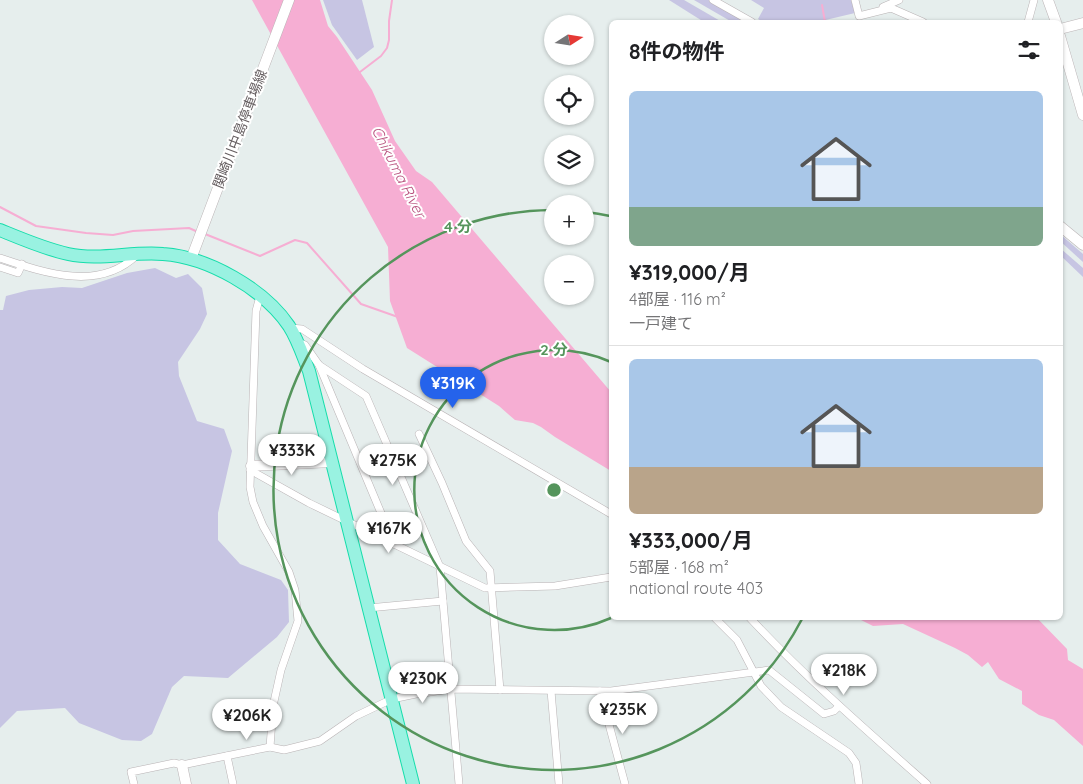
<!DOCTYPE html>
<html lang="ja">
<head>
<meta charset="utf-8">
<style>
  :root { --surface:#fff; --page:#f6f6f6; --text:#202124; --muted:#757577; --line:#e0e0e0; --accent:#2563eb }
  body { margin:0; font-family:Quicksand,"Noto Sans JP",sans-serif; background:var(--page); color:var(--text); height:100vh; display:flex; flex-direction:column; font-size:19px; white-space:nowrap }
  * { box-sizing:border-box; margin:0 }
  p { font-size:16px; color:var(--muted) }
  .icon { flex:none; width:28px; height:28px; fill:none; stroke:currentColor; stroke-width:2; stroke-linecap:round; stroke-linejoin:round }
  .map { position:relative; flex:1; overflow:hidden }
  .panel { position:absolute; left:609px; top:20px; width:454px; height:600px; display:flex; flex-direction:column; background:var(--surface); border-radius:8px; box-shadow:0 1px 4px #0004 }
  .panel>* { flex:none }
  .needle { width:32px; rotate:78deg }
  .buttons { position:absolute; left:544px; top:15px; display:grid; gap:10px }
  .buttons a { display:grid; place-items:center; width:50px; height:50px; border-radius:50%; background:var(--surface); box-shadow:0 1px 4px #0004; font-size:25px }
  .price { position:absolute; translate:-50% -42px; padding:0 11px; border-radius:18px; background:#fff; color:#222; font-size:16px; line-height:32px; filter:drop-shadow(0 1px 2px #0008) }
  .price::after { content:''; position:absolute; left:50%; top:30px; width:15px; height:11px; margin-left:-8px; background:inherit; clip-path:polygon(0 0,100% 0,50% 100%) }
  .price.on { background:var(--accent); color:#fff }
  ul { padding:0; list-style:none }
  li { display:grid; align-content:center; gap:10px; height:265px; padding:0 20px }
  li+li { border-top:1px solid var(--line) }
  li span { display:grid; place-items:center; height:155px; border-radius:8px; color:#555 }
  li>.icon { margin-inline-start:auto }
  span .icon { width:90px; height:90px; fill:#fffc; stroke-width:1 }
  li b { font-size:21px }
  h2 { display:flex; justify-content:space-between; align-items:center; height:60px; padding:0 20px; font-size:21px }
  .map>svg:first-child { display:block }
  .green { fill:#c7c5e3 }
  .water { fill:#f6aed3 }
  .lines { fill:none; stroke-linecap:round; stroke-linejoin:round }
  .stream { stroke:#f6aed3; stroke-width:2 }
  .street-casing { stroke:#b9b3b5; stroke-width:8 }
  .secondary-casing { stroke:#bcb5b7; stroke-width:11 }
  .highway-casing { stroke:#17ddab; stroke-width:14 }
  .street { stroke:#fff; stroke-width:7 }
  .secondary { stroke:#fff; stroke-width:10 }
  .highway { stroke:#99f2e1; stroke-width:12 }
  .ring { fill:none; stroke:#55955c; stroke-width:2.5 }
  .labels { text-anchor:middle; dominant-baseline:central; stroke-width:4; stroke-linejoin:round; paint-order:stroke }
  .street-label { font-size:14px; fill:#655e60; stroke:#fff }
  .water-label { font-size:15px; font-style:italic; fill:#b8527e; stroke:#fff }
  .centre { fill:#55955c; stroke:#fff; stroke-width:2.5 }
  .ring-label { font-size:15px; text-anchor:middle; font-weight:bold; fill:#55955c; stroke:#fff; stroke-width:4; stroke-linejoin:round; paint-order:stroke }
</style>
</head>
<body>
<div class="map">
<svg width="1083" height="784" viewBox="0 0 1083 784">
  <rect width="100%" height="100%" fill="#e6eeed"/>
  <!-- green -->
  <g class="green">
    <polygon points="323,0 362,0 374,47 357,60 332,25"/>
    <polygon points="669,0 684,0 722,22 704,22"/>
    <polygon points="694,0 709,0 747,22 732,22"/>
    <polygon points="751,0 851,0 855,13 817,22 763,22 758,19 764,8"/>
    <polygon points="1060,234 1083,254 1083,262 1060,241"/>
    <polygon points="1060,248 1083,268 1083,277 1060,255"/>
    <polygon points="155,268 176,278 188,274 202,288 207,314 200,329 178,362 179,376 197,421 224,429 232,451 218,513 218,540 240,564 281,580 288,590 289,622 277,637 228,678 184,676 172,687 152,734 141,741 122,740 79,723 65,708 17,711 0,728 0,310 3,310 6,296 29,290 62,287 82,288 127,273"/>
  </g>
  <!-- water -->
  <g class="water">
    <polygon points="252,0 320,0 328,26 337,37 372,90 395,141 416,171 432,182 611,392 611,471 555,437 541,427 533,423 515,420 499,406 407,348 390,301 388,247"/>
    <polygon points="857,618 1037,618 1067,649 1068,660 1083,669 1083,746 1054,720 1039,715 1022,704 1022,691 999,679 988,662 982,667 968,655 955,648 903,624 873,626"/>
  </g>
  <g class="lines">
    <!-- stream -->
    <g class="stream">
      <polyline points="822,5 825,22"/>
      <polyline points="360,72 381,56 387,48 389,40 389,21 392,0"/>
      <polyline points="0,207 36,226 86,233 113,235 133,231 189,228 198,232"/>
      <polyline points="205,234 260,256 295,240 307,243 361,304 398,317"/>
    </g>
    <defs>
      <g id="street">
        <polyline points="713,0 752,22"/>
        <polyline points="855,0 859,16 891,8 923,22"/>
        <polyline points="883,7 899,0"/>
        <polyline points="1028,22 1034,0"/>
        <path d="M0 258C45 273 99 292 137 255"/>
        <polyline points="0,267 18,273 22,264"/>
        <polyline points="260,296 256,311 250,487 253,502 263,526 289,572 295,590 298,621 281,670 273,706 270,747"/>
        <polyline points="290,328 302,329 363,369 611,514"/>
        <polyline points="298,342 305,345 319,365 366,396 440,567 459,784"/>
        <polyline points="319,365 394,544"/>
        <polyline points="419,434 442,483 466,541 490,571 500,690"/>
        <polyline points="250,470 309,503 485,588 555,586 611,577"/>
        <polyline points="368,608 443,601"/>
        <polyline points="715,618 737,640 761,686 781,707 849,753 856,763 859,784"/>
        <path d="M750 618C805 677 866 730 927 784"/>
        <polyline points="551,691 559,784"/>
        <polyline points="600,691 625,784"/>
        <polyline points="227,756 233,784"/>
        <polyline points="134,784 131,772 174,763 182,765 270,747 284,750 320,741 356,716 392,699 416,694 451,689 611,691 769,670 824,714 834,711 839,706"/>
      </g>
      <g id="secondary">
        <polyline points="1048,0 1056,22"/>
        <polyline points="1060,29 1083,23"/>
        <polyline points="1060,36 1083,115"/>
        <polyline points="1060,226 1083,245"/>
        <polyline points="191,259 289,0"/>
        <polyline points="251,466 332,462"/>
        <polyline points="182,765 186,784"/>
      </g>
      <path id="highway" d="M0 230C22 239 45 249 68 254 100 261 132 251 163 254 208 257 264 289 289 326 298 340 303 356 309 371L413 784"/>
    </defs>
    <!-- street casing -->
    <use href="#street" class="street-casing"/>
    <!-- secondary casing -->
    <use href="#secondary" class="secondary-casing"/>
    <!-- highway casing -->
    <use href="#highway" class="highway-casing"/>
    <!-- street -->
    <use href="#street" class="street"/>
    <!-- secondary -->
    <use href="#secondary" class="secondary"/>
    <!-- highway -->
    <use href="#highway" class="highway"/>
  </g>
  <!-- distance rings -->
  <g class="ring">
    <path d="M611 618A140 140 0 1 1 611 362"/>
    <path d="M802 619A280 280 0 1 1 552 210M586 212A280 280 0 0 1 610 216"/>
  </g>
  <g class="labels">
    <!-- street labels -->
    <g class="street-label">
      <text transform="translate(240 129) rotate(-69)">関崎川中島停車場線</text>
    </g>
    <!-- water labels -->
    <g class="water-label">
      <text transform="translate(399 172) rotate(63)">Chikuma River</text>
    </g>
  </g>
  <circle cx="554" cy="490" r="8" class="centre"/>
  <g class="ring-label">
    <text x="458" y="232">4 分</text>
    <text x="554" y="355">2 分</text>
  </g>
</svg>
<div class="buttons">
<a><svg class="needle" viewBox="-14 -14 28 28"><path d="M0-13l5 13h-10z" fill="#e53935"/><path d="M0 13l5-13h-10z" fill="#757577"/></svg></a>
<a><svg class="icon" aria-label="locate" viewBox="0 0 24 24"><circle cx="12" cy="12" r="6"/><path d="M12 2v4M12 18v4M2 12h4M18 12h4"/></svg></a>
<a><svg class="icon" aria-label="layers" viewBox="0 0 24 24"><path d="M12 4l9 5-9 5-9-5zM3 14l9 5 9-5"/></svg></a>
<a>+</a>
<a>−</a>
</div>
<b class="price on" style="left:453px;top:409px">¥319K</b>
<b class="price" style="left:292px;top:476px">¥333K</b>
<b class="price" style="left:393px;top:486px">¥275K</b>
<b class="price" style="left:389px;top:554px">¥167K</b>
<b class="price" style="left:844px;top:696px">¥218K</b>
<b class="price" style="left:423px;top:704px">¥230K</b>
<b class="price" style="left:623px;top:735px">¥235K</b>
<b class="price" style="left:247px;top:741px">¥206K</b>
<section class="panel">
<h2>8件の物件<svg class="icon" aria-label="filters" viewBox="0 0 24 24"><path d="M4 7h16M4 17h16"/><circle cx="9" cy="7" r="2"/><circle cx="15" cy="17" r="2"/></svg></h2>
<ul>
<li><span style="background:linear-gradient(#a9c7e8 75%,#7fa58c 0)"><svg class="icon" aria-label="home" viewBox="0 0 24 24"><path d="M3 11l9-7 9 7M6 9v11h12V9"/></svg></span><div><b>¥319,000/月</b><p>4部屋 · 116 m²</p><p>一戸建て</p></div></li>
<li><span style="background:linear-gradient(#a9c7e8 70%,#b9a48a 0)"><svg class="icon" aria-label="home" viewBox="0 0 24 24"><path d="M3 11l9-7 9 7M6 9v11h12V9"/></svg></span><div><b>¥333,000/月</b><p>5部屋 · 168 m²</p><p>national route 403</p></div></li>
</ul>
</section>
</div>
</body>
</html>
